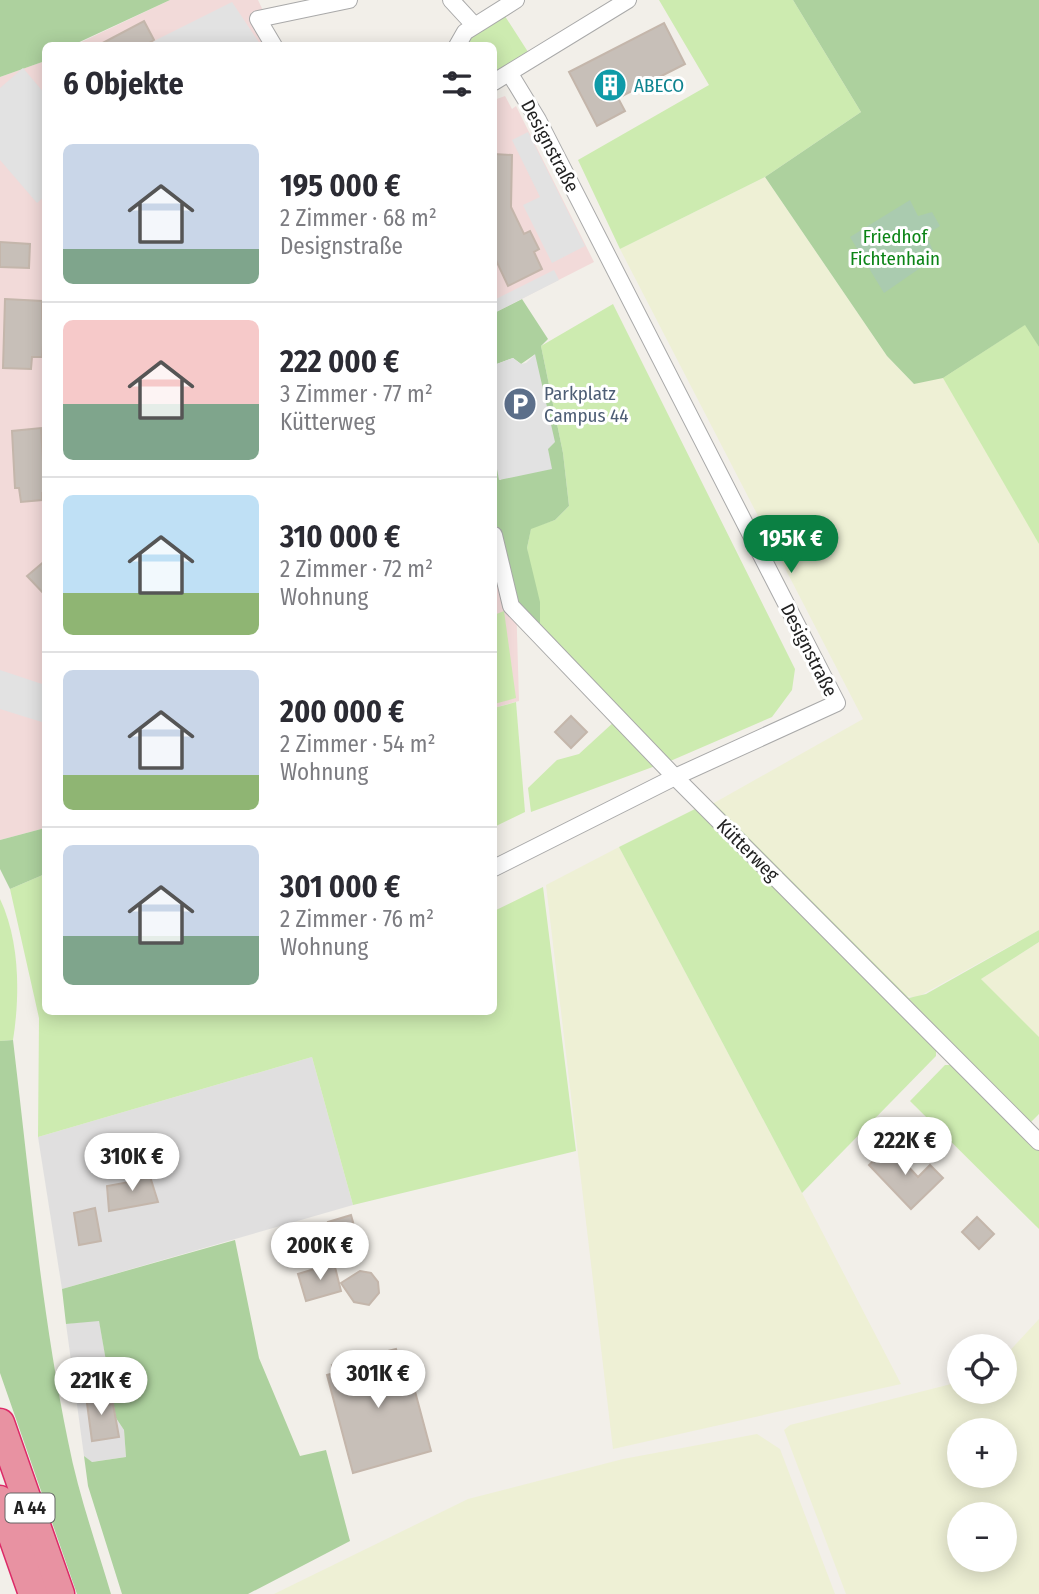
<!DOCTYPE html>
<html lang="de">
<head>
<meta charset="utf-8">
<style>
  :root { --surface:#fff; --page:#f2f2f3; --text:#2b2b33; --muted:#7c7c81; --line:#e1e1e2; --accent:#0b8043 }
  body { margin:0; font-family:"Fira Sans Condensed",sans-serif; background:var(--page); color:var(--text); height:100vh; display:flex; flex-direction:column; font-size:26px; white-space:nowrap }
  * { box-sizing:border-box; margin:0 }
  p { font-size:23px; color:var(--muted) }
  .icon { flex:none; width:38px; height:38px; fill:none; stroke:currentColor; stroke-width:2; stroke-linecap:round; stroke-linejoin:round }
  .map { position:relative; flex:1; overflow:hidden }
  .panel { position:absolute; left:42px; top:42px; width:455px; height:973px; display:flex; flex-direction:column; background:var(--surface); border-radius:10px; box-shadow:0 4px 18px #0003 }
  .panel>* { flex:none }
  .buttons { position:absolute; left:947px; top:1334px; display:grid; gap:14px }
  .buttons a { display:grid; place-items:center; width:70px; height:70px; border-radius:50%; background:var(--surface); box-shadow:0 4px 18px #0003; font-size:35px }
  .price { position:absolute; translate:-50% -60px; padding:0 16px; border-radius:24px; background:#fff; color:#222; font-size:23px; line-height:46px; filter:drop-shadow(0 2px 4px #0008) }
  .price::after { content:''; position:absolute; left:50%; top:42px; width:21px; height:16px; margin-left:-10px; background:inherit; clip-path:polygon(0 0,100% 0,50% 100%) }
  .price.selected { background:var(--accent); color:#fff }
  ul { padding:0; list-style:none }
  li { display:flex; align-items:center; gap:21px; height:175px; padding:0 21px }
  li+li { border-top:2px solid var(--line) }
  li span { display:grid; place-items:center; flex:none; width:196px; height:140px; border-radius:10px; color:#555 }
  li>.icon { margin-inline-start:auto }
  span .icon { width:84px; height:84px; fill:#fffc; stroke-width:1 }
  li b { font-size:30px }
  h2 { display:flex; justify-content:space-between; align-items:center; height:84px; padding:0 21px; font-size:30px }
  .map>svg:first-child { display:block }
  .residential { fill:#e0dfdf }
  .commercial { fill:#f2dad9 }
  .farmland { fill:#eef0d5; fill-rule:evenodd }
  .grass { fill:#cdebb0 }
  .forest { fill:#add19e }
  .cemetery { fill:#aacbaf }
  .parking { fill:#e2e2e2 }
  .building { fill:#c7bfb8; stroke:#c4b6ab; stroke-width:2 }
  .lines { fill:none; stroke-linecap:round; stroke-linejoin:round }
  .street-casing { stroke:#a9a9a9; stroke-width:18 }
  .highway-casing { stroke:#dc2a67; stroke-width:31 }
  .street { stroke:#fff; stroke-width:16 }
  .highway { stroke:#e892a2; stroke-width:28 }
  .labels { text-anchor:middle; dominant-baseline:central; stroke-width:6; stroke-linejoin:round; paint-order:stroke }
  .shield { fill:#fff; stroke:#646464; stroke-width:2 }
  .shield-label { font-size:18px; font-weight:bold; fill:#222 }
  .culture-label { font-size:19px; fill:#0d838f; stroke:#fff; text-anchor:start }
  .street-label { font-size:19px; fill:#222; stroke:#fff }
  .park-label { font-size:19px; fill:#0c8416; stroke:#fff }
  .service-label { font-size:19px; fill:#4e5e75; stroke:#fff; text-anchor:start }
</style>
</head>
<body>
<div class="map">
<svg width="1039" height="1594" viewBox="0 0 1039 1594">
  <rect width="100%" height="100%" fill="#f2efe9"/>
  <!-- residential -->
  <g class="residential">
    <polygon points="312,1057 353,1205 62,1289 38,1137"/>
    <polygon points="99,1320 116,1418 124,1430 126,1457 91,1462 84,1456 66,1324"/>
  </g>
  <!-- commercial -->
  <g class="commercial">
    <polygon points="170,0 258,0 280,46 73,46"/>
    <polygon points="45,61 45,828 0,840 0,77"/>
    <polygon points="505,96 512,109 516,106 594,262 494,313 494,100"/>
    <polygon points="494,513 516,599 519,701 494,708"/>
  </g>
  <!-- farmland -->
  <g class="farmland">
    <polygon points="765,177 887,356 914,384 1026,324 1039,347 1039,930 916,998 904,995 714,803 863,719 620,249"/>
    <polygon points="619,847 802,1193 901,1384 613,1449 546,885"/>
    <polygon points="1039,942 1039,1037 1038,1039 981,979"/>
    <path d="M1039 1319V1594H846L784 1430 790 1425 959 1382V1391H1004L1005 1356ZM959 1430H1004V1475H959ZM959 1514H1004V1559H959Z"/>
    <polygon points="757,1434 780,1449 835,1594 274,1594 468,1499 623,1459"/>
  </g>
  <!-- grass -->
  <g class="grass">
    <polygon points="659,0 793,0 861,112 765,177 620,249 578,160 709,85"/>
    <polygon points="503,13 530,55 494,75 494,46 464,46 469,37"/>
    <polygon points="613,304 795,669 792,690 772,717 668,762 537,631 527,548 531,528 555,520 569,506 563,453 541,346"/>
    <polygon points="1026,324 1039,347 1039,544 943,378"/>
    <polygon points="504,611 516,698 494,704 494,615"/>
    <polygon points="516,702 525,812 494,827 494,708"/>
    <polygon points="615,721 658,765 531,812 528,788 557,760 579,754"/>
    <polygon points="714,803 909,998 926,994 1039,930 1039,942 981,979 1039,1037 1039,1114 1030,1123 710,806"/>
    <polygon points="697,808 936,1046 936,1056 802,1193 619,847"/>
    <polygon points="45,874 46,1012 494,1012 494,911 543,887 576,1151 353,1205 312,1057 38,1137 39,1018 10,889"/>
    <path d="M0 899C20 941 20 996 13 1040L0 1041Z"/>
    <polygon points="945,1065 952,1065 1039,1148 1039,1229 910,1101"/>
  </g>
  <!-- forest -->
  <g class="forest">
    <polygon points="0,0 170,0 73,45 46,46 45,61 0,77"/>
    <polygon points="793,0 1039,0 1039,347 1025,325 943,378 914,384 887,356 765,177 861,112"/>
    <polygon points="522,299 548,339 541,346 563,453 569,506 555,520 531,529 527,548 540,602 540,629 516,605 494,513 494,452 500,480 548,449 534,355 521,364 513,358 494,365 494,313"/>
    <polygon points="45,828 45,874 10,889 0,869 0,840"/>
    <path d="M13 1040C29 1174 41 1309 68 1441 78 1493 96 1543 111 1594H77L0 1373V1041Z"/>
    <polygon points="235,1240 259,1358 300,1456 326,1450 350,1541 248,1594 122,1594 88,1486 84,1456 92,1462 126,1457 124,1430 116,1418 99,1321 66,1324 62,1289"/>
  </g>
  <!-- cemetery -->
  <polygon class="cemetery" points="910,200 918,216 932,212 940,226 926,235 936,257 884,293 850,237"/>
  <!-- parking -->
  <g class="parking">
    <polygon points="232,2 260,44 257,46 144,46"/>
    <polygon points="23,68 45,94 45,196 37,203 0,160 0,88"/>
    <polygon points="528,132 585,246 552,263 523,205 540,197 512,140"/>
    <polygon points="554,270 559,280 494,313 494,300"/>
    <polygon points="535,354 555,442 548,449 552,469 499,480 494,452 494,365 513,358 521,364 526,363"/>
    <polygon points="0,670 45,685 45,723 0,709"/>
  </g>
  <!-- building -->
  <g class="building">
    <polygon points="144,21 154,40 144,46 97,46"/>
    <polygon points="664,23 685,64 618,98 625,111 597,126 569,72"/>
    <polygon points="494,154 512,155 511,207 524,234 530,231 539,249 534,252 542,269 508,286 494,256"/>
    <polygon points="0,242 30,244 29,268 0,267"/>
    <polygon points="5,299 42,301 42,319 45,319 42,357 32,357 31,369 3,368"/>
    <polygon points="41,428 45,493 42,493 42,500 21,502 19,488 15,488 12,431"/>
    <polygon points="46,560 46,596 27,576"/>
    <polygon points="571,716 587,732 571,748 555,732"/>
    <polygon points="889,1146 918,1177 930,1165 943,1178 911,1209 869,1165"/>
    <polygon points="148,1170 158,1202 109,1211 107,1186 135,1181 133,1175"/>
    <polygon points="95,1208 101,1241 79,1245 74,1213"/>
    <polygon points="351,1215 360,1247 336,1253 328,1222"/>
    <polygon points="977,1217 994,1234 979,1249 962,1232"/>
    <polygon points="334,1263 341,1291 306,1301 298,1274"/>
    <polygon points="360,1271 371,1273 378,1282 379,1293 369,1305 354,1302 341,1283"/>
    <polygon points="396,1349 398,1356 405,1354 431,1451 353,1473 327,1375 334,1373 332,1365"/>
    <polygon points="97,1386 101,1406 113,1404 119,1437 92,1441 85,1388"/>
  </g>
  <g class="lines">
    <defs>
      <g id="street">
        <polyline points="451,0 474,25"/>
        <polyline points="274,46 258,19 349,0"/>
        <polyline points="457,46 465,32 516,0"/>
        <polyline points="494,82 628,0"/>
        <polyline points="494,535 511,606 675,777 1039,1142"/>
        <polyline points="494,868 675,777 837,703 538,120 510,74"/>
      </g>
      <g id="highway">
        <polyline points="0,1423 60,1594"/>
        <polyline points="0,1500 33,1594"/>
      </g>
    </defs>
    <!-- street casing -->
    <use href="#street" class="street-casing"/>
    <!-- highway casing -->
    <use href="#highway" class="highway-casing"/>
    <!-- street -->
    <use href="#street" class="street"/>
    <!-- highway -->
    <use href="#highway" class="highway"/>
  </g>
  <!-- icons -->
  <defs>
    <symbol id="building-disc" viewBox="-11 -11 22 22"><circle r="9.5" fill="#0f9aa8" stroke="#fff"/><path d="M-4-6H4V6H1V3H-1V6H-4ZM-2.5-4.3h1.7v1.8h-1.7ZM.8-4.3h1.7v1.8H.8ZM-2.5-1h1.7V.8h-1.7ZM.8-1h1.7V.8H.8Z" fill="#fff"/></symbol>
    <symbol id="parking-disc" viewBox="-11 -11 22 22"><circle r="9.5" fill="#5c6f8a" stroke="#fff"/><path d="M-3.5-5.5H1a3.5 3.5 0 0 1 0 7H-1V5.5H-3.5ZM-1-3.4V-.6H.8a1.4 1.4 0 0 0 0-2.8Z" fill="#fff"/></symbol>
  </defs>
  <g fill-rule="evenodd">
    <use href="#building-disc" x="591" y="66" width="38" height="38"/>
    <use href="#parking-disc" x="501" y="385" width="38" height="38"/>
  </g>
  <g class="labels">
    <!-- shield labels -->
    <rect class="shield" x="5.5" y="1493.5" width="49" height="29" rx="5"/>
    <g class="shield-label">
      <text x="30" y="1508">A 44</text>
    </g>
    <!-- culture labels -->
    <g class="culture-label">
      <text x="634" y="85">ABECO</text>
    </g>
    <!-- street labels -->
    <g class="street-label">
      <text transform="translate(550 146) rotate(62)">Designstraße</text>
      <text transform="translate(809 650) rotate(63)">Designstraße</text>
      <text transform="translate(748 850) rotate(45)">Kütterweg</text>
    </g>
    <!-- park labels -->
    <g class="park-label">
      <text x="895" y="236">Friedhof<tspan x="895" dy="22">Fichtenhain</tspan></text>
    </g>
    <!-- service labels -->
    <g class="service-label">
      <text x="544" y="393">Parkplatz<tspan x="544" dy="22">Campus 44</tspan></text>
    </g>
  </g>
</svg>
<div class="buttons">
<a><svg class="icon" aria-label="locate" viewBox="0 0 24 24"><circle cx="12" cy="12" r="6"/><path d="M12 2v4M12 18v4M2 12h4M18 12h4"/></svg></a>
<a>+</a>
<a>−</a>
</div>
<b class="price selected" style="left:791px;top:575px">195K €</b>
<b class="price" style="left:905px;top:1177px">222K €</b>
<b class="price" style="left:132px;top:1193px">310K €</b>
<b class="price" style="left:320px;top:1282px">200K €</b>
<b class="price" style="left:378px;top:1410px">301K €</b>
<b class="price" style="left:101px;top:1417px">221K €</b>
<section class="panel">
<h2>6 Objekte<svg class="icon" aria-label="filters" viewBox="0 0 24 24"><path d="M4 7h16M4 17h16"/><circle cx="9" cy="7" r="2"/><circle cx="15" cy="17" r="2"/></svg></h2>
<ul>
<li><span style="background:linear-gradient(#c9d6e8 75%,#7fa58c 0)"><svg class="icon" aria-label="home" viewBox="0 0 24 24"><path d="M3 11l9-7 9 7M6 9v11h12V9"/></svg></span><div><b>195 000 €</b><p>2 Zimmer · 68 m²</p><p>Designstraße</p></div></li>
<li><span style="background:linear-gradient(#f6c9c9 60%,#7fa58c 0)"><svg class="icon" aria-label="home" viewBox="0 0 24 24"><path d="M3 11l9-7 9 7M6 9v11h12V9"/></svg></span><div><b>222 000 €</b><p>3 Zimmer · 77 m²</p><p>Kütterweg</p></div></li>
<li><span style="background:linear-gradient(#bfe0f5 70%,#8fb573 0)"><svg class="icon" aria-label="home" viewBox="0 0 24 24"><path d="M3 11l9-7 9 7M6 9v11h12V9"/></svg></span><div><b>310 000 €</b><p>2 Zimmer · 72 m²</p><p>Wohnung</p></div></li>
<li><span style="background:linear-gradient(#c9d6e8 75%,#8fb573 0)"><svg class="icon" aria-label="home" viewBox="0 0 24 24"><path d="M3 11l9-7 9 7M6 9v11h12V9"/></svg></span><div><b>200 000 €</b><p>2 Zimmer · 54 m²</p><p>Wohnung</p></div></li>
<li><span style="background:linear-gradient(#c9d6e8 65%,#7fa58c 0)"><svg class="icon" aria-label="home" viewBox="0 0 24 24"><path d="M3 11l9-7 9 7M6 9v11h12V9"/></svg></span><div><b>301 000 €</b><p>2 Zimmer · 76 m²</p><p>Wohnung</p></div></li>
</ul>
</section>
</div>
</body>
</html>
